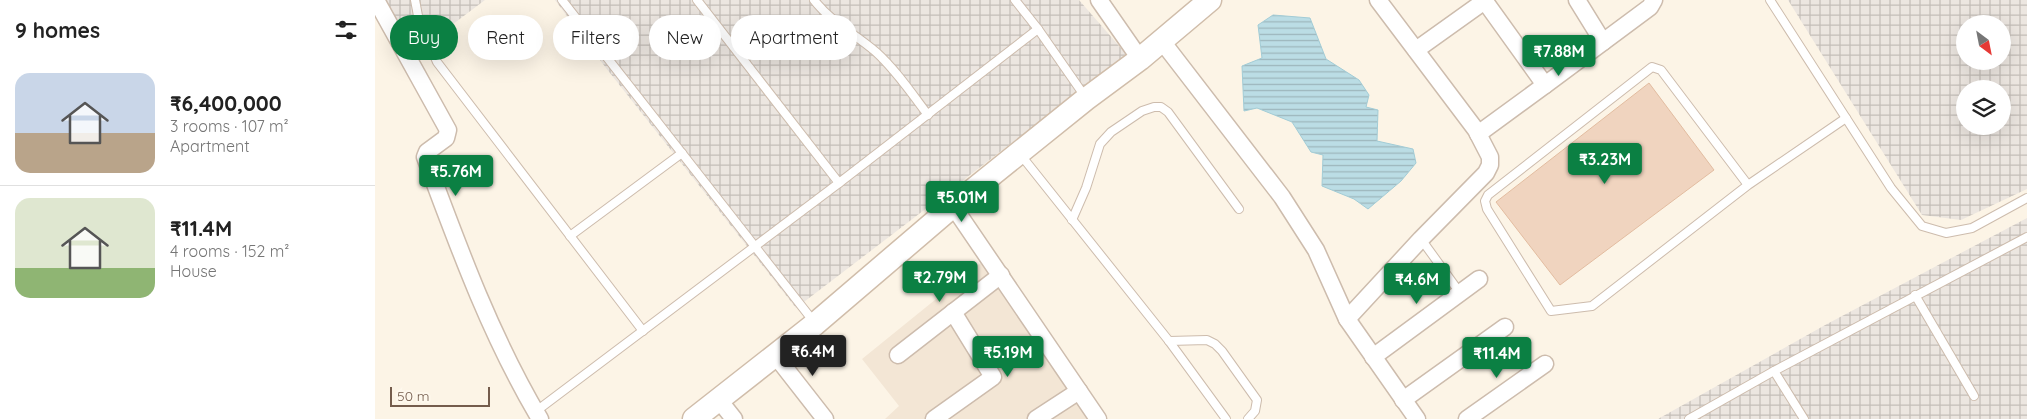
<!DOCTYPE html>
<html lang="en">
<head>
<meta charset="utf-8">
<style>
  :root { --surface:#fff; --page:#f6f6f6; --text:#222; --muted:#767676; --line:#e0e0e0; --accent:#0b8043 }
  body { margin:0; font-family:Quicksand,sans-serif; background:var(--page); color:var(--text); height:100vh; display:flex; flex-direction:column; font-size:19px; white-space:nowrap }
  * { box-sizing:border-box; margin:0 }
  p { font-size:16px; color:var(--muted) }
  .icon { flex:none; width:28px; height:28px; fill:none; stroke:currentColor; stroke-width:2; stroke-linecap:round; stroke-linejoin:round }
  .map { position:relative; flex:1; overflow:hidden }
  .sheet { display:flex; flex-direction:column; background:var(--surface); width:375px }
  .sheet>* { flex:none }
  .hud { position:absolute; left:15px; top:15px; width:475px; height:45px; display:flex; gap:10px }
  .needle { width:32px; rotate:148deg }
  .buttons { position:absolute; left:1581px; top:15px; display:grid; gap:10px }
  .buttons a { display:grid; place-items:center; width:55px; height:55px; border-radius:50%; background:var(--surface); box-shadow:0 5px 20px #0002; font-size:25px }
  .scale { position:absolute; left:15px; bottom:12px; width:100px; box-sizing:border-box; padding-left:5px; border:2px solid #745c4c; border-top:0; font-size:14px; line-height:18px; white-space:nowrap; color:#745c4c; -webkit-text-stroke:4px #fef8ed; paint-order:stroke }
  .price { position:absolute; translate:-50% -42px; padding:0 11px; border-radius:5px; background:var(--accent); color:#fff; font-size:16px; line-height:32px; filter:drop-shadow(0 1px 2px #0008) }
  .price::after { content:''; position:absolute; left:50%; top:30px; width:15px; height:11px; margin-left:-8px; background:inherit; clip-path:polygon(0 0,100% 0,50% 100%) }
  .price.selected { background:#222; color:#fff }
  ul { padding:0; list-style:none }
  li { display:flex; align-items:center; gap:15px; height:125px; padding:0 15px }
  li+li { border-top:1px solid var(--line) }
  li span { display:grid; place-items:center; flex:none; width:140px; height:100px; border-radius:15px; color:#555 }
  li>.icon { margin-inline-start:auto }
  span .icon { width:60px; height:60px; fill:#fffc; stroke-width:1 }
  li b { font-size:21px }
  h2 { display:flex; justify-content:space-between; align-items:center; height:60px; padding:0 15px; font-size:21px }
  .tag { padding:0 18px; border-radius:22px; background:var(--surface); box-shadow:0 5px 20px #0002; font-size:18px; line-height:45px }
  .tag.selected { background:var(--accent); color:#fff }
  main { display:flex; flex:1; min-height:0 }
  .map>svg:first-child { display:block }
  .residential { fill:#f3e6d5 }
  .industrial { fill:url(#industrial-grid); fill-rule:evenodd }
  .water { fill:url(#water-rules); stroke:#a2ccd6 }
  .building { fill:#f0d4bf; stroke:#e2bca0 }
  .lines { fill:none; stroke-linecap:round; stroke-linejoin:round }
  .lane-casing { stroke:#cdbcad; stroke-width:10 }
  .street-casing { stroke:#cdbcad; stroke-width:19 }
  .secondary-casing { stroke:#d0bdaa; stroke-width:25 }
  .lane { stroke:#fff; stroke-width:8 }
  .street { stroke:#fff; stroke-width:16 }
  .secondary { stroke:#fff; stroke-width:22 }
</style>
</head>
<body>
<main>
<section class="sheet">
<h2>9 homes<svg class="icon" aria-label="filters" viewBox="0 0 24 24"><path d="M4 7h16M4 17h16"/><circle cx="9" cy="7" r="2"/><circle cx="15" cy="17" r="2"/></svg></h2>
<ul>
<li><span style="background:linear-gradient(#c9d6e8 60%,#b9a48a 0)"><svg class="icon" aria-label="home" viewBox="0 0 24 24"><path d="M3 11l9-7 9 7M6 9v11h12V9"/></svg></span><div><b>₹6,400,000</b><p>3 rooms · 107 m²</p><p>Apartment</p></div></li>
<li><span style="background:linear-gradient(#dfe7d0 70%,#8fb573 0)"><svg class="icon" aria-label="home" viewBox="0 0 24 24"><path d="M3 11l9-7 9 7M6 9v11h12V9"/></svg></span><div><b>₹11.4M</b><p>4 rooms · 152 m²</p><p>House</p></div></li>
</ul>
</section>
<div class="map">
<svg width="1652" height="419" viewBox="0 0 1652 419">
  <defs>
    <pattern id="industrial-grid" width="8" height="8" patternUnits="userSpaceOnUse" patternTransform="scale(1.25)"><rect width="8" height="8" fill="#ece6e0"/><path d="M0 4h8M4 0v8" fill="none" stroke="#c4beb8"/></pattern>
    <pattern id="water-rules" width="6" height="5" patternUnits="userSpaceOnUse" patternTransform="scale(1.25)"><rect width="6" height="5" fill="#bbdde5"/><path d="M0 2.5h6" fill="none" stroke="#9db6bc"/></pattern>
  </defs>
  <rect width="100%" height="100%" fill="#fcf4e6"/>
  <!-- residential -->
  <polygon class="residential" points="608,261 714,419 510,419 524,406 487,359"/>
  <!-- industrial -->
  <g class="industrial">
    <polygon points="1,0 110,0 33,58"/>
    <polygon points="180,0 704,0 752,55 421,308 231,68"/>
    <path d="M1413 0H1652V189L1586 220 1547 215ZM1590 24H1628V61H1590ZM1590 89H1628V126H1590Z"/>
    <polygon points="1652,218 1652,419 1283,419 1452,324"/>
  </g>
  <!-- water -->
  <polygon class="water" points="898,15 935,18 951,59 984,80 994,95 991,107 1003,110 1002,141 1038,149 1041,163 1026,181 993,209 979,199 947,186 948,155 936,152 917,122 882,108 869,111 867,66 887,58 883,25"/>
  <!-- building -->
  <polygon class="building" points="1274,83 1339,170 1185,285 1121,202"/>
  <g class="lines">
    <defs>
      <g id="lane">
        <polyline points="40,0 44,21 62,62 268,331"/>
        <polyline points="187,0 439,322"/>
        <polyline points="322,0 464,183 663,29"/>
        <path d="M439 0C456 22 480 34 501 52 521 70 537 94 553 115"/>
        <polyline points="640,0 663,29 711,98"/>
        <polyline points="1395,0 1516,188 1547,226 1571,233 1597,228 1652,198"/>
        <polyline points="645,154 794,341 851,419"/>
        <polyline points="1373,185 1286,70 1277,67 1113,195 1110,201 1112,209 1176,311 1217,306 1373,185 1471,118"/>
        <polyline points="697,220 711,188 725,144 736,132 767,111 779,107 786,107 793,112 864,209"/>
        <polyline points="195,236 307,153"/>
        <polyline points="1046,239 1080,286"/>
        <polyline points="1540,295 1599,396"/>
        <polyline points="794,341 832,340 840,344 847,351 882,400 880,411 873,419"/>
        <polyline points="1399,371 1429,419"/>
        <polyline points="160,412 464,183"/>
        <polyline points="1314,419 1399,371 1652,237"/>
      </g>
      <g id="street">
        <path d="M1 0 73 130 71 138 52 152 50 157C83 246 116 337 165 419"/>
        <polyline points="724,0 765,59"/>
        <polyline points="1202,0 1228,42"/>
        <polyline points="786,40 907,197 941,250 972,319 1046,239 1111,173 1115,165 1115,157 1101,130 1003,0"/>
        <polyline points="1041,50 1111,0"/>
        <polyline points="1170,85 1275,7 1279,0"/>
        <polyline points="1103,134 1170,85 1109,0"/>
        <polyline points="578,206 723,419"/>
        <polyline points="972,319 1042,419"/>
        <polyline points="400,355 450,419"/>
        <polyline points="523,355 626,275"/>
        <polyline points="998,357 1104,279"/>
        <polyline points="344,400 359,419"/>
        <polyline points="1028,400 1130,327"/>
        <polyline points="559,419 618,377 578,312"/>
        <polyline points="661,419 704,391"/>
        <polyline points="1092,419 1170,364"/>
      </g>
      <polyline id="secondary" points="319,419 440,324 578,206 711,99 765,59 835,0"/>
    </defs>
    <!-- lane casing -->
    <use href="#lane" class="lane-casing"/>
    <!-- street casing -->
    <use href="#street" class="street-casing"/>
    <!-- secondary casing -->
    <use href="#secondary" class="secondary-casing"/>
    <!-- lane -->
    <use href="#lane" class="lane"/>
    <!-- street -->
    <use href="#street" class="street"/>
    <!-- secondary -->
    <use href="#secondary" class="secondary"/>
  </g>
</svg>
<div class="buttons">
<a><svg class="needle" viewBox="-14 -14 28 28"><path d="M0-13l5 13h-10z" fill="#e53935"/><path d="M0 13l5-13h-10z" fill="#767676"/></svg></a>
<a><svg class="icon" aria-label="layers" viewBox="0 0 24 24"><path d="M12 4l9 5-9 5-9-5zM3 14l9 5 9-5"/></svg></a>
</div>
<div class="scale">50 m</div>
<b class="price" style="left:1184px;top:77px">₹7.88M</b>
<b class="price" style="left:1230px;top:185px">₹3.23M</b>
<b class="price" style="left:81px;top:197px">₹5.76M</b>
<b class="price" style="left:587px;top:223px">₹5.01M</b>
<b class="price" style="left:565px;top:303px">₹2.79M</b>
<b class="price" style="left:1042px;top:305px">₹4.6M</b>
<b class="price selected" style="left:438px;top:377px">₹6.4M</b>
<b class="price" style="left:633px;top:378px">₹5.19M</b>
<b class="price" style="left:1122px;top:379px">₹11.4M</b>
<div class="hud">
<a class="tag selected">Buy</a>
<a class="tag">Rent</a>
<a class="tag">Filters</a>
<a class="tag">New</a>
<a class="tag">Apartment</a>
</div>
</div>
</main>
</body>
</html>
